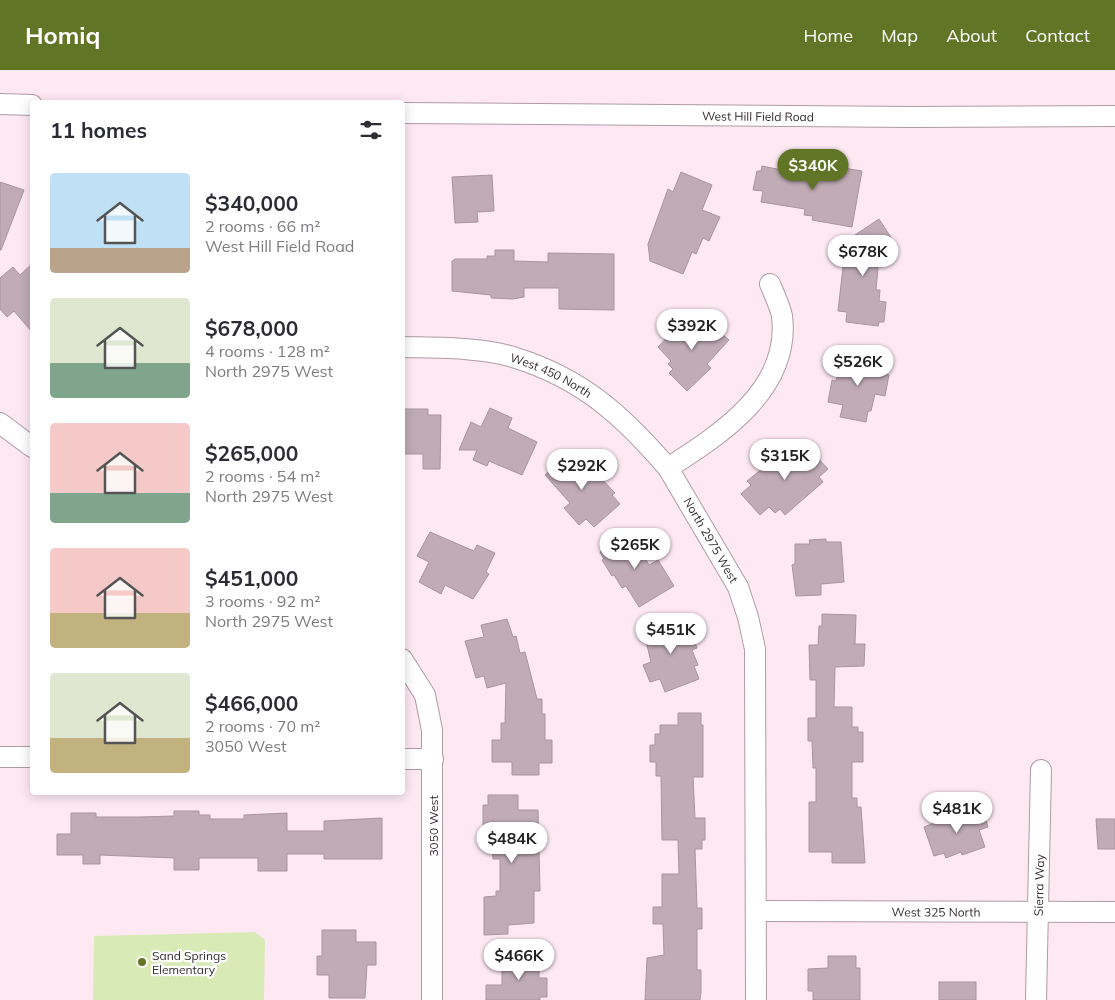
<!DOCTYPE html>
<html lang="en">
<head>
<meta charset="utf-8">
<style>
  :root { --surface:#fff; --page:#f7f7f7; --text:#2b2b33; --muted:#7c7c81; --accent:#607526 }
  body { margin:0; font-family:Mulish,sans-serif; background:var(--page); color:var(--text); height:100vh; display:flex; flex-direction:column; font-size:19px; white-space:nowrap }
  * { box-sizing:border-box; margin:0 }
  p { font-size:16px; color:var(--muted) }
  .icon { flex:none; width:28px; height:28px; fill:none; stroke:currentColor; stroke-width:2; stroke-linecap:round; stroke-linejoin:round }
  .map { position:relative; flex:1; overflow:hidden }
  .drawer { position:absolute; left:30px; top:30px; width:375px; height:695px; display:flex; flex-direction:column; background:var(--surface); border-radius:5px; box-shadow:0 2px 12px #0003 }
  .drawer>* { flex:none }
  .price { position:absolute; translate:-50% -42px; padding:0 11px; border-radius:18px; background:#fff; color:#222; font-size:16px; line-height:32px; filter:drop-shadow(0 1px 2px #0008) }
  .price::after { content:''; position:absolute; left:50%; top:30px; width:15px; height:11px; margin-left:-8px; background:inherit; clip-path:polygon(0 0,100% 0,50% 100%) }
  .price.active { background:var(--accent); color:#fff }
  ul { padding:0; list-style:none }
  li { display:flex; align-items:center; gap:15px; height:125px; padding:0 20px }
  li span { display:grid; place-items:center; flex:none; width:140px; height:100px; border-radius:5px; color:#555 }
  li>.icon { margin-inline-start:auto }
  span .icon { width:60px; height:60px; fill:#fffc; stroke-width:1 }
  li b { font-size:21px }
  h2 { display:flex; justify-content:space-between; align-items:center; height:60px; padding:0 20px; font-size:21px }
  header { display:flex; align-items:center; gap:30px; box-sizing:border-box; height:70px; padding:0 25px; background:var(--accent); color:#fff }
  header strong { font-size:24px }
  nav { display:flex; gap:28px; margin-inline-start:auto; font-size:18px }
  .map>svg:first-child { display:block }
  .green { fill:#d8eab6 }
  .building { fill:#c1acb6; stroke:#a8959e }
  .lines { fill:none; stroke-linecap:round; stroke-linejoin:round }
  .minor-casing { stroke:#af9ba4; stroke-width:22 }
  .minor { stroke:#fff; stroke-width:20 }
  .poi-dot { fill:#607526; stroke:#fff; stroke-width:2 }
  .labels { text-anchor:middle; dominant-baseline:central; stroke-width:4.5; stroke-linejoin:round; paint-order:stroke }
  .street-label { font-size:12px; fill:#342c30; stroke:#fff }
  .poi-label { font-size:12px; fill:#342c30; stroke:#fff; text-anchor:start }
</style>
</head>
<body>
<header>
<strong>Homiq</strong>
<nav><a>Home</a><a>Map</a><a>About</a><a>Contact</a></nav>
</header>
<div class="map">
<svg width="1115" height="930" viewBox="0 0 1115 930">
  <rect width="100%" height="100%" fill="#fee9f3"/>
  <!-- green -->
  <polygon class="green" points="255,862 265,870 264,930 93,930 94,866"/>
  <!-- building -->
  <g class="building">
    <polygon points="813,93 862,101 852,157 812,150 813,146 804,145 805,139 761,132 763,121 753,120 757,101 761,101 762,96 782,100 784,94 811,100"/>
    <polygon points="681,102 712,115 702,140 720,147 709,171 703,168 696,184 692,182 683,204 650,191 648,174 668,119 673,122"/>
    <polygon points="492,105 494,141 477,142 478,152 455,153 452,107"/>
    <polygon points="0,112 24,120 1,180 0,180"/>
    <polygon points="879,149 892,169 880,177 876,220 880,220 879,231 886,232 884,252 879,252 878,256 846,252 847,242 838,241 846,171"/>
    <polygon points="495,180 514,180 514,191 548,192 548,183 614,184 614,240 559,239 559,218 524,218 524,227 513,229 491,228 491,225 452,221 452,191 455,189 487,189 487,186 495,186"/>
    <polygon points="32,194 32,262 14,241 7,247 0,239 0,208 13,197 20,205"/>
    <polygon points="700,246 729,270 707,294 711,298 687,321 669,303 673,299 668,294 671,291 658,277 676,258 678,261 685,254 689,257"/>
    <polygon points="846,283 879,290 876,303 889,305 885,326 875,324 871,341 868,341 866,352 840,347 843,335 828,332 832,310 836,311 840,294 842,295"/>
    <polygon points="490,338 512,348 508,358 537,372 522,405 489,391 487,396 473,390 477,380 459,380 471,352 481,357"/>
    <polygon points="402,339 428,339 428,345 441,345 440,399 423,399 423,384 402,384"/>
    <polygon points="798,373 810,387 814,384 828,399 819,407 823,412 785,445 780,439 775,443 769,437 760,445 741,424 751,415 747,411 785,380 787,382"/>
    <polygon points="571,381 596,408 599,406 615,423 612,425 620,434 594,457 586,449 579,455 564,438 570,433 545,405"/>
    <polygon points="430,462 474,481 477,475 495,483 486,502 489,504 473,529 445,515 441,524 419,512 429,492 417,486"/>
    <polygon points="629,462 649,495 658,490 674,516 639,537 626,516 622,518 614,505 612,506 602,490 604,489 600,482"/>
    <polygon points="826,469 826,472 841,472 844,512 821,514 821,525 796,526 792,495 795,494 795,474 810,474 809,470"/>
    <polygon points="822,544 856,545 855,574 865,574 864,596 835,597 834,637 852,637 852,657 858,657 858,662 863,662 863,692 852,692 852,728 857,728 857,737 861,737 865,793 832,793 832,782 809,782 809,732 816,732 816,698 813,698 812,671 808,671 808,648 816,648 816,610 810,610 809,575 818,575 819,556 822,556"/>
    <polygon points="675,547 680,561 689,557 697,578 692,580 698,595 694,596 699,609 665,622 660,609 650,612 643,595 651,592 643,558"/>
    <polygon points="507,549 513,567 516,566 520,583 525,582 537,629 542,629 542,644 545,644 545,670 552,670 552,693 539,693 539,705 512,705 512,692 492,692 492,670 501,670 501,653 505,653 506,613 487,618 484,606 476,608 465,571 484,567 481,555"/>
    <polygon points="678,643 701,643 701,655 703,655 703,707 693,707 695,748 705,748 705,770 702,770 702,779 695,779 697,838 702,838 702,859 697,859 697,900 701,900 701,922 700,930 645,930 647,888 664,885 663,854 653,854 653,837 662,837 662,804 679,804 678,770 662,770 661,706 656,706 656,692 650,692 650,675 655,675 655,664 660,664 660,655 678,655"/>
    <polygon points="488,725 518,725 518,740 538,740 540,821 534,821 534,853 508,855 508,864 484,865 484,827 496,826 496,821 500,821 500,789 493,789 490,755 483,755 483,735 488,735"/>
    <polygon points="982,737 988,757 979,760 985,777 962,785 961,782 946,788 944,783 934,786 924,757 934,753 933,752"/>
    <polygon points="174,741 199,741 199,745 210,745 210,749 244,749 244,745 287,743 287,761 324,761 324,751 382,748 382,789 324,789 324,784 287,784 287,801 258,801 258,788 199,788 199,800 174,800 174,788 100,785 100,794 83,794 83,785 57,785 57,764 71,764 71,743 96,743 96,747 140,747 174,746"/>
    <polygon points="1096,749 1115,749 1115,779 1098,779"/>
    <polygon points="322,860 356,860 356,872 376,872 376,895 367,895 365,928 329,928 329,905 317,905 317,886 322,886"/>
    <polygon points="506,886 539,886 539,908 547,908 547,927 540,927 540,930 486,930 486,915 502,915 502,899 506,896"/>
    <polygon points="828,886 856,886 856,898 860,898 860,930 813,930 813,921 808,921 808,899 828,898"/>
    <rect x="939" y="912" width="37" height="18"/>
  </g>
  <g class="lines">
    <defs>
      <g id="minor">
        <polyline points="0,34 32,35"/>
        <path id="s1" d="M402 43 911 47 1115 46"/>
        <path id="s2" d="M402 277C437 278 484 277 516 288 583 309 623 346 668 398"/>
        <polyline points="0,353 32,377"/>
        <polyline points="402,589 425,625 432,660 432,930"/>
        <polyline points="0,687 32,687"/>
        <polyline points="402,689 433,689"/>
        <path id="s3" d="M756 841 1115 842"/>
        <path d="M756 930 755 579 748 547 738 517 668 398C721 364 791 319 782 246 780 236 774 224 770 214"/>
        <path id="s4" d="M1036 930 1041 700"/>
      </g>
    </defs>
    <!-- minor casing -->
    <use href="#minor" class="minor-casing"/>
    <!-- minor -->
    <use href="#minor" class="minor"/>
  </g>
  <!-- markers -->
  <circle class="poi-dot" cx="142" cy="892" r="5"/>
  <g class="labels">
    <!-- street labels -->
    <g class="street-label">
      <text stroke="none"><textPath href="#s1" startOffset="356">West Hill Field Road</textPath></text>
      <text stroke="none"><textPath href="#s2" startOffset="154">West 450 North</textPath></text>
      <text transform="translate(711 470) rotate(60)">North 2975 West</text>
      <text transform="translate(433 756) rotate(-90)">3050 West</text>
      <text stroke="none"><textPath href="#s4" startOffset="115">Sierra Way</textPath></text>
      <text stroke="none"><textPath href="#s3" startOffset="180">West 325 North</textPath></text>
    </g>
    <!-- poi labels -->
    <g class="poi-label">
      <text x="152" y="885">Sand Springs<tspan x="152" dy="14">Elementary</tspan></text>
    </g>
  </g>
</svg>
<b class="price active" style="left:813px;top:121px">$340K</b>
<b class="price" style="left:863px;top:207px">$678K</b>
<b class="price" style="left:692px;top:281px">$392K</b>
<b class="price" style="left:858px;top:317px">$526K</b>
<b class="price" style="left:785px;top:411px">$315K</b>
<b class="price" style="left:582px;top:421px">$292K</b>
<b class="price" style="left:635px;top:500px">$265K</b>
<b class="price" style="left:671px;top:585px">$451K</b>
<b class="price" style="left:957px;top:764px">$481K</b>
<b class="price" style="left:512px;top:794px">$484K</b>
<b class="price" style="left:519px;top:911px">$466K</b>
<section class="drawer">
<h2>11 homes<svg class="icon" aria-label="filters" viewBox="0 0 24 24"><path d="M4 7h16M4 17h16"/><circle cx="9" cy="7" r="2"/><circle cx="15" cy="17" r="2"/></svg></h2>
<ul>
<li><span style="background:linear-gradient(#bfe0f5 75%,#b9a48a 0)"><svg class="icon" aria-label="home" viewBox="0 0 24 24"><path d="M3 11l9-7 9 7M6 9v11h12V9"/></svg></span><div><b>$340,000</b><p>2 rooms · 66 m²</p><p>West Hill Field Road</p></div></li>
<li><span style="background:linear-gradient(#dfe7d0 65%,#7fa58c 0)"><svg class="icon" aria-label="home" viewBox="0 0 24 24"><path d="M3 11l9-7 9 7M6 9v11h12V9"/></svg></span><div><b>$678,000</b><p>4 rooms · 128 m²</p><p>North 2975 West</p></div></li>
<li><span style="background:linear-gradient(#f6c9c9 70%,#7fa58c 0)"><svg class="icon" aria-label="home" viewBox="0 0 24 24"><path d="M3 11l9-7 9 7M6 9v11h12V9"/></svg></span><div><b>$265,000</b><p>2 rooms · 54 m²</p><p>North 2975 West</p></div></li>
<li><span style="background:linear-gradient(#f6c9c9 65%,#c2b280 0)"><svg class="icon" aria-label="home" viewBox="0 0 24 24"><path d="M3 11l9-7 9 7M6 9v11h12V9"/></svg></span><div><b>$451,000</b><p>3 rooms · 92 m²</p><p>North 2975 West</p></div></li>
<li><span style="background:linear-gradient(#dfe7d0 65%,#c2b280 0)"><svg class="icon" aria-label="home" viewBox="0 0 24 24"><path d="M3 11l9-7 9 7M6 9v11h12V9"/></svg></span><div><b>$466,000</b><p>2 rooms · 70 m²</p><p>3050 West</p></div></li>
</ul>
</section>
</div>
</body>
</html>
